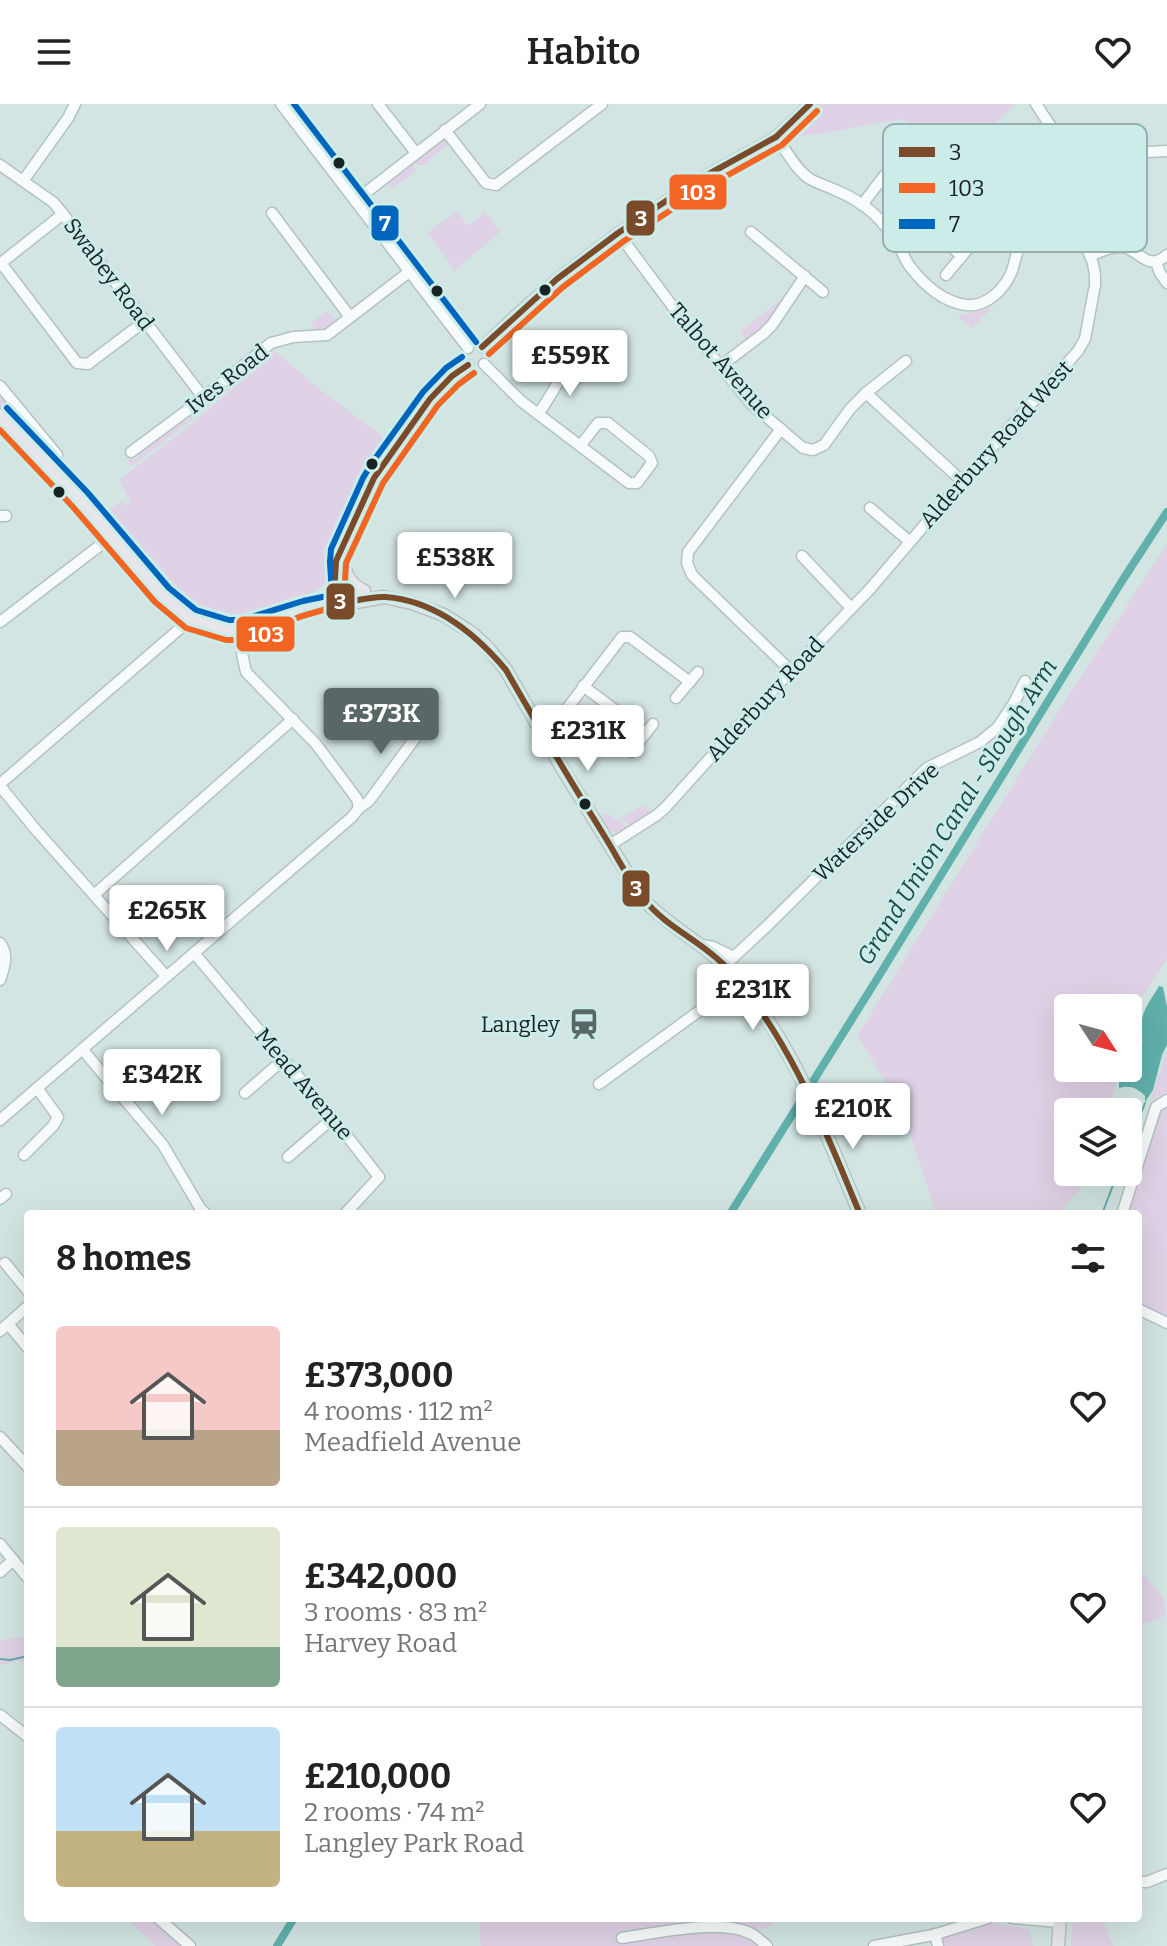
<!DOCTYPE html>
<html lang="en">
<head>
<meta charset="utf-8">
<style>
  :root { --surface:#fff; --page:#f2f2f2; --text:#222; --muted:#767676; --line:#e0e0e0; --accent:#596766 }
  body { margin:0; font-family:Bitter,serif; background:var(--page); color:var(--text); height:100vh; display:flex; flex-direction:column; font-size:30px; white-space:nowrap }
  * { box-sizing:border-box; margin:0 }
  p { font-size:26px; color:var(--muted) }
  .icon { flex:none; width:44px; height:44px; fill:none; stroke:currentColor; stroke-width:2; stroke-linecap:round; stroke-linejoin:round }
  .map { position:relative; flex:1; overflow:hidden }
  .sheet { position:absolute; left:24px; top:1106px; width:1118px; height:712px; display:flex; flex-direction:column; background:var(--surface); border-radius:8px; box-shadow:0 8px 32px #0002 }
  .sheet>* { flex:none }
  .needle { width:52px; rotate:126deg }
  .tools { position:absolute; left:1054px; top:890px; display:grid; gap:16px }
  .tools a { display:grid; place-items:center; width:88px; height:88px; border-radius:8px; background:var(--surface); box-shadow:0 8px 32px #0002; font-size:40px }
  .price { position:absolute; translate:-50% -68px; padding:0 18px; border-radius:8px; background:#fff; color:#222; font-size:26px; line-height:52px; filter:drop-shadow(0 2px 4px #0008) }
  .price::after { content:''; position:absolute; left:50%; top:48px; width:24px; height:18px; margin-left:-12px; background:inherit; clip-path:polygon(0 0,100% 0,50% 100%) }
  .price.on { background:var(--accent); color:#fff }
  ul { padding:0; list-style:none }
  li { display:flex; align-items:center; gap:24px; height:200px; padding:0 32px }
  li+li { border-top:2px solid var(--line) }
  li span { display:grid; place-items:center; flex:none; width:224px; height:160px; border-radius:8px; color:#555 }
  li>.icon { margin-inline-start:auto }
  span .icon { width:96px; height:96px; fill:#fffc; stroke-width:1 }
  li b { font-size:34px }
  h2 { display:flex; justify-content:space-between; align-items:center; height:96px; padding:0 32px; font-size:34px }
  header { display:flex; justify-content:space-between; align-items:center; height:104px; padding:0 32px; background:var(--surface); font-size:36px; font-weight:600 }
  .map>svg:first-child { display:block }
  .green { fill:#dfd2e6 }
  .water { fill:#60b0ac }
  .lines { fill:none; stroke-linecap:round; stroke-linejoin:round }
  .stream { stroke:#60b0ac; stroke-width:2 }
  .canal { stroke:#60b0ac; stroke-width:8 }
  .minor-casing { stroke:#b5c2c1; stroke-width:13 }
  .major-casing { stroke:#b8c1c0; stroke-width:15 }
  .minor { stroke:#f8fbfb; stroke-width:10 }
  .major { stroke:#e7e6ea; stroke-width:12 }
  .bus-1-casing { stroke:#ccece9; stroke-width:12 }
  .bus-2-casing { stroke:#ccece9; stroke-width:12 }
  .bus-3-casing { stroke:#ccece9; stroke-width:12 }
  .bus-1 { stroke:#7a4b2a; stroke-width:6 }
  .bus-2 { stroke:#f26522; stroke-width:6 }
  .bus-3 { stroke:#0065bd; stroke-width:6 }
  .bus-dot { fill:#172322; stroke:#ccece9; stroke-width:3 }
  .labels { text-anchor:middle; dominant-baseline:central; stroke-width:6; stroke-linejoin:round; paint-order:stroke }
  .street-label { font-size:22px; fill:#172322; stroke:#ccece9 }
  .poi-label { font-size:22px; fill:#172322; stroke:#ccece9; text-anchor:end }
  .water-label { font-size:24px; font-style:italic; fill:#1c4a47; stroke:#ccece9 }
  .key { fill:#ccece9; stroke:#96b0ad; stroke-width:2 }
  .key-label { font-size:22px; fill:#172322 }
  .line-badge { stroke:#ccece9; stroke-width:3 }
  .badge-label { font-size:22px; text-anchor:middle; font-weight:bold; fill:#fff }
</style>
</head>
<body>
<header><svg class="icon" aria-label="menu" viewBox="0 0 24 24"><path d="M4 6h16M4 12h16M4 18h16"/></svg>Habito<svg class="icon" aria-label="heart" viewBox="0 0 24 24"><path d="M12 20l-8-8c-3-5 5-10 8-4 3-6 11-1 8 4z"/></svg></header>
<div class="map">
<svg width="1167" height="1842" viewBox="0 0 1167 1842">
  <rect width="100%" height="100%" fill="#d3e5e3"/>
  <!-- green -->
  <g class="green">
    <polygon points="819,0 1015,0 964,51 902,15 819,30 787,33"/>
    <polygon points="442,36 447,39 447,41 424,61 417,61 413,56"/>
    <polygon points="412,59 416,67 392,85 387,77"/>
    <polygon points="457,107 468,122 485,108 500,128 453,168 452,162 427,129"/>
    <polygon points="787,191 762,225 747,237 740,228"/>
    <polygon points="991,204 972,225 957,212"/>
    <polygon points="328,207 334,215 338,213 338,217 328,224 316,229 311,219"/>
    <path d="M274 246 316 282 390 338 355 394 324 480C314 491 295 497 281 502 250 513 214 517 186 497 166 481 150 455 132 437 121 427 107 421 97 412L123 397 127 401 131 399 119 376 189 322 271 252Z"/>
    <polygon points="262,253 233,283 188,319 189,307 208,294 211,295"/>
    <path d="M0 290 12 303 9 307 20 318 24 315 28 320 25 325 37 336 41 333 45 342C31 333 5 321 0 304 0 300 0 295 0 290Z"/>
    <polygon points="186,310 186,320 132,362 127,358 130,355 136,355 140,351 139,348"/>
    <polygon points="1167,440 1167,855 1128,914 1128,904 1068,904 1068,964 1118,964 1110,1008 1068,1008 1068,1068 1094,1068 1058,1110 936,1110 901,1002 857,932 1068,592"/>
    <polygon points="644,701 650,709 631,722 620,714"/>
    <polygon points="607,709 628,723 615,729 609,727 600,712"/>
    <polygon points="1167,946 1167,988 1150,997 1167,948"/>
    <polygon points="1167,1002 1167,1217 1138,1201 1138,1110 1126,1110 1161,1007"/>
    <polygon points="1138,1464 1163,1493 1166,1509 1160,1515 1138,1521"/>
    <polygon points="28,1532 28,1563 18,1556 0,1562 0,1537"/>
    <polygon points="126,1814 154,1814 185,1842 155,1842"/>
    <polygon points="479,1814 778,1814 767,1825 759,1824 761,1842 481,1842"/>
    <polygon points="1073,1814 1102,1814 1113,1842 1071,1842"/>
    <polygon points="990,1819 1029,1825 1033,1842 945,1842 941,1833"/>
  </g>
  <!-- water -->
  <path class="water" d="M1159 882 1163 883 1167 903V941L1162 951 1153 986 1145 998V992C1137 984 1130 981 1119 984V964H1128V956C1152 945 1137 929 1143 911 1146 901 1154 891 1159 882Z"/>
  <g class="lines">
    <!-- stream -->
    <g class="stream">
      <polyline points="1128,1042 1145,999"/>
      <polyline points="1102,1110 1118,1068"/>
      <polyline points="0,1555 10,1556 28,1552"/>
    </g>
    <!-- canal -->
    <g class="canal">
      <polyline points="730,1110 877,875 1122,477 1167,408"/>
      <polyline points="277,1842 294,1814"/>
    </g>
    <defs>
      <g id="minor">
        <polyline points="281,0 468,244"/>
        <polyline points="378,0 416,49"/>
        <path d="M1036 0C1045 13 1054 31 1068 39 1091 54 1140 48 1167 47"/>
        <polyline points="445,26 486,79 496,81 602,0"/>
        <path d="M776 33C786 46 796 66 810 75 817 79 826 82 833 85 848 91 862 99 874 110 885 120 893 132 900 144 904 151 906 159 912 165 925 182 945 199 967 201 986 203 1005 185 1012 167 1014 161 1015 155 1017 149 1028 124 1054 115 1076 133 1091 145 1096 164 1095 182"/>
        <polyline points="0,61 53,98 63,110 203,293"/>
        <polyline points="23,77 68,14 75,0"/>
        <polyline points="355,97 480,0"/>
        <polyline points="862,101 884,72 894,64 907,63 915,64 945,87 985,105 1026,134"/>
        <polyline points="272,109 350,213"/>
        <polyline points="63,110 1,159 77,259 88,260 145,217"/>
        <polyline points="914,112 962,152"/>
        <polyline points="904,123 938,82"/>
        <polyline points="751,128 823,188"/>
        <polyline points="618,129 676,207 751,300 803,344 813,346 824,341 850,305 866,289 906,257"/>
        <path d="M1090 152C1100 148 1110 142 1121 143 1140 144 1146 169 1167 151"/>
        <polyline points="1156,158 1160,169 1167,179"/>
        <polyline points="946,171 995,112"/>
        <polyline points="482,243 517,210 557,175 618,129 696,77 776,33 810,0"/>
        <polyline points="484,260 521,297 629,379 637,379 652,359 649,352 608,319 598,319 580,342"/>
        <polyline points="722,261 763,230 772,221 805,172"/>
        <polyline points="0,282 57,351 54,360 54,368"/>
        <polyline points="866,289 962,377"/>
        <path d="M538 310C551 293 559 274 572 257"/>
        <polyline points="781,325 688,448 687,459 692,471 791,567"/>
        <polyline points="131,348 189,305 271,239 293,233 327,231 409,168"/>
        <polyline points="870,404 909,437"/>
        <polyline points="0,412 6,412"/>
        <polyline points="802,452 851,504"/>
        <polyline points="339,497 334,492 336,457 374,374 430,295 452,272 468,261"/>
        <polyline points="0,518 111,433"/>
        <polyline points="243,526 242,550 246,568 316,640 357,695 359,704"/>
        <polyline points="583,582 646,629"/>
        <polyline points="676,594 698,568"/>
        <polyline points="540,624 559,615 622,533 630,533 690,578"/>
        <polyline points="631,648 653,620"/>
        <polyline points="0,680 191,515"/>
        <polyline points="0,682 36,726 166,872"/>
        <polyline points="610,741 657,711 666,703 746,614 870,485 962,377 1078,247 1085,235 1094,186"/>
        <polyline points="94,791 293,615"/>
        <path d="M0 839C9 850 4 865 0 876"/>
        <polyline points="702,841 713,843 734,853"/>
        <polyline points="194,849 333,1014 379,1073 345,1110"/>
        <polyline points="724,862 766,823 927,664 980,638 998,623 1014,599 1025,577"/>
        <polyline points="82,945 163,1041 200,1104 206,1110"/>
        <polyline points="599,980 739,878"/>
        <polyline points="245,989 283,956"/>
        <polyline points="0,1016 352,713 359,704 369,697 424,622"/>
        <polyline points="24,1051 53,1022 58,1013 37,984"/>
        <polyline points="288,1053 333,1014"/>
        <polyline points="0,1095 6,1090"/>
        <polyline points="1122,1110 1156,1003 1167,996"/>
        <polyline points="5,1159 28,1187"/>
        <polyline points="1138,1205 1167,1219"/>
        <polyline points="8,1220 28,1244"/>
        <polyline points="0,1227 28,1202"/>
        <polyline points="0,1333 28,1363"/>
        <polyline points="0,1440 28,1474"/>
        <polyline points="0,1468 13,1456"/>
        <polyline points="0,1611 28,1633"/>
        <polyline points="1138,1778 1147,1778 1167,1770"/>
        <polyline points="158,1814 190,1842"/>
        <polyline points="1012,1814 1059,1818"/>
        <polyline points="935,1830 938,1842"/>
        <path d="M622 1834C656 1829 721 1814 752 1830 757 1833 762 1838 767 1842"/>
        <polyline points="874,1842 933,1831 988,1814"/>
      </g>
      <g id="major">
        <path d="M0 311 80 396 162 491 191 515 228 526H243L306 507 384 493 412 499 444 511 472 529 488 544 506 566 562 664 644 796C668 822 700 837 725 862 792 932 823 1024 860 1110"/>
        <path d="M341 448C344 466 347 479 364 487"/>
        <polyline points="319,496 364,487"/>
        <polyline points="1058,1842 1060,1814"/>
      </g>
    </defs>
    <!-- minor casing -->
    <use href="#minor" class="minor-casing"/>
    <!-- major casing -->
    <use href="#major" class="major-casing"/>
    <!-- minor -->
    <use href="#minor" class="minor"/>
    <!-- major -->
    <use href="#major" class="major"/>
    <defs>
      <g id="bus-1">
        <polyline points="482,243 557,175 618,129 696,77 776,33 810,0"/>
        <path d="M468 261 452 272 430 295 374 374 336 457 334 492 342 499C356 497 371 492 386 493 436 497 475 529 506 566 538 622 571 678 605 733 618 754 629 777 644 795 666 824 704 838 728 865 791 936 824 1024 860 1110"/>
      </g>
      <g id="bus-2">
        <polyline points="489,250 563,183 624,137 701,86 782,41 817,7"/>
        <polyline points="0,326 73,403 155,498 186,524 226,536 245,536 266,530 299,513 337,502 344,495 346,459 383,379 438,301 459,280 474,269"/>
      </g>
      <g id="bus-3">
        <polyline points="294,0 476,238"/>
        <polyline points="7,304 88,389 169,484 196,506 229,516 242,516 303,497 332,491 330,458 331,445 363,374 372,359 423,288 446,264 462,253"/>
      </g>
    </defs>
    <!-- bus-1 casing -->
    <use href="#bus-1" class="bus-1-casing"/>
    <!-- bus-2 casing -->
    <use href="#bus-2" class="bus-2-casing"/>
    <!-- bus-3 casing -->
    <use href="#bus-3" class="bus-3-casing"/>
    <!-- bus-1 -->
    <use href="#bus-1" class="bus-1"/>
    <!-- bus-2 -->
    <use href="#bus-2" class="bus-2"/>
    <!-- bus-3 -->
    <use href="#bus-3" class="bus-3"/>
  </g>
  <!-- icons -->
  <defs>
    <symbol id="station-bare" viewBox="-9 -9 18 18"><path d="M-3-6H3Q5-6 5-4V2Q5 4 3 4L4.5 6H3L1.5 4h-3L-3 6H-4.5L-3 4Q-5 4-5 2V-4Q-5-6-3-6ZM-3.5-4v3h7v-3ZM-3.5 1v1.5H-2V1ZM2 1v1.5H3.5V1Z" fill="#596766" stroke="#ccece9" stroke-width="2.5" paint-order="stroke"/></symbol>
  </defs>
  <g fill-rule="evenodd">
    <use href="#station-bare" x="562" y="898" width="44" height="44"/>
  </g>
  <!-- markers -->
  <g class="bus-dot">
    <circle cx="339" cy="59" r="7"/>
    <circle cx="545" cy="186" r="7"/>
    <circle cx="437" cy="187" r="7"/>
    <circle cx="372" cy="360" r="7"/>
    <circle cx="59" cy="388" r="7"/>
    <circle cx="585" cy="700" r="7"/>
  </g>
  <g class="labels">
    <!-- street labels -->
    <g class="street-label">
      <text transform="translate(109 170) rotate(53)">Swabey Road</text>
      <text transform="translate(721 257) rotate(49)">Talbot Avenue</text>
      <text transform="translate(227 275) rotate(-38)">Ives Road</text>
      <text transform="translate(996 340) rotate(-48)">Alderbury Road West</text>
      <text transform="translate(765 595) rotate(-47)">Alderbury Road</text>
      <text transform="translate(876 718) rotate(-43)">Waterside Drive</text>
      <text transform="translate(304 980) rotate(50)">Mead Avenue</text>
    </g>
    <!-- poi labels -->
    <g class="poi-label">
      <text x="560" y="920">Langley</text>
    </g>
    <!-- water labels -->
    <g class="water-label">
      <text transform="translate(957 708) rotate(-58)">Grand Union Canal - Slough Arm</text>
    </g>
  </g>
  <!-- legend -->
  <rect x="883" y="20" width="264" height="128" rx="12" class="key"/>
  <rect x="899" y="43" width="36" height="10" fill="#7a4b2a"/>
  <rect x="899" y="79" width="36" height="10" fill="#f26522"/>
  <rect x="899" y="115" width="36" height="10" fill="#0065bd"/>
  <g class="key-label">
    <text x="949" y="56">3</text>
    <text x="949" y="92">103</text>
    <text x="949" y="128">7</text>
  </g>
  <g class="line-badge">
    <rect x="668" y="69" width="60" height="38" rx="8" fill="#f26522"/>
    <rect x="625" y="95" width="31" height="38" rx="8" fill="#7a4b2a"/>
    <rect x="370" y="100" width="30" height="38" rx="8" fill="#0065bd"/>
    <rect x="325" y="478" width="31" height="39" rx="8" fill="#7a4b2a"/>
    <rect x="235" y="511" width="61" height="38" rx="8" fill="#f26522"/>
    <rect x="621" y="765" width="30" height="39" rx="8" fill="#7a4b2a"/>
  </g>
  <g class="badge-label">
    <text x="698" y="96">103</text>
    <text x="641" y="122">3</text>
    <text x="385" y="127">7</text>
    <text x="340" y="505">3</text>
    <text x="266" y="538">103</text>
    <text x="636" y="792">3</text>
  </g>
</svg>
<div class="tools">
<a><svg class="needle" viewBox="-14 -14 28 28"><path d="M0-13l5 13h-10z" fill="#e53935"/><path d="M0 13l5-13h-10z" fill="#767676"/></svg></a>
<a><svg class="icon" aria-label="layers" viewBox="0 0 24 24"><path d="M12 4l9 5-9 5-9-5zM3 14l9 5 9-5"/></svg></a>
</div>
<b class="price" style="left:570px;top:294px">£559K</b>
<b class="price" style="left:455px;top:496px">£538K</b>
<b class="price on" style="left:381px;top:652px">£373K</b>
<b class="price" style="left:588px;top:669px">£231K</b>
<b class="price" style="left:167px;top:849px">£265K</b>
<b class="price" style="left:753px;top:928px">£231K</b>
<b class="price" style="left:162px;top:1013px">£342K</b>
<b class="price" style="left:853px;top:1047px">£210K</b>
<section class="sheet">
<h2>8 homes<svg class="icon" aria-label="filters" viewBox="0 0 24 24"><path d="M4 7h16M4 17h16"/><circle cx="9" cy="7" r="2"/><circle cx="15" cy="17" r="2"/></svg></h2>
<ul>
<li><span style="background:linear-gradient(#f6c9c9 65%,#b9a48a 0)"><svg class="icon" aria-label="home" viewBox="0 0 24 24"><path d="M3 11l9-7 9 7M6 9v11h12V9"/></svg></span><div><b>£373,000</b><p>4 rooms · 112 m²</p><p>Meadfield Avenue</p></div><svg class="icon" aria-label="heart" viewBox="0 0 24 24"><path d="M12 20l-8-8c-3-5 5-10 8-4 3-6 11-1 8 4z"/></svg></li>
<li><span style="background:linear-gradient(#dfe7d0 75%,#7fa58c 0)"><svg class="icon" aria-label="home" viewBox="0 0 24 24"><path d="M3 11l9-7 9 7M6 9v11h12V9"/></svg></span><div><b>£342,000</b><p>3 rooms · 83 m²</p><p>Harvey Road</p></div><svg class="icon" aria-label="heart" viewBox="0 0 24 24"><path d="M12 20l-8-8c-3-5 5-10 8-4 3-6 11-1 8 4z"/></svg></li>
<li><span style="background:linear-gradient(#bfe0f5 65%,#c2b280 0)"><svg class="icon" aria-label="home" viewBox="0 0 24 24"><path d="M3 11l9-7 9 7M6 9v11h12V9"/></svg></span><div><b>£210,000</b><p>2 rooms · 74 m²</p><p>Langley Park Road</p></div><svg class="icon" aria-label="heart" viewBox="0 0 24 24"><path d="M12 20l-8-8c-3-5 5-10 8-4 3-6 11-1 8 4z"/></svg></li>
</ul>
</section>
</div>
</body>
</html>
